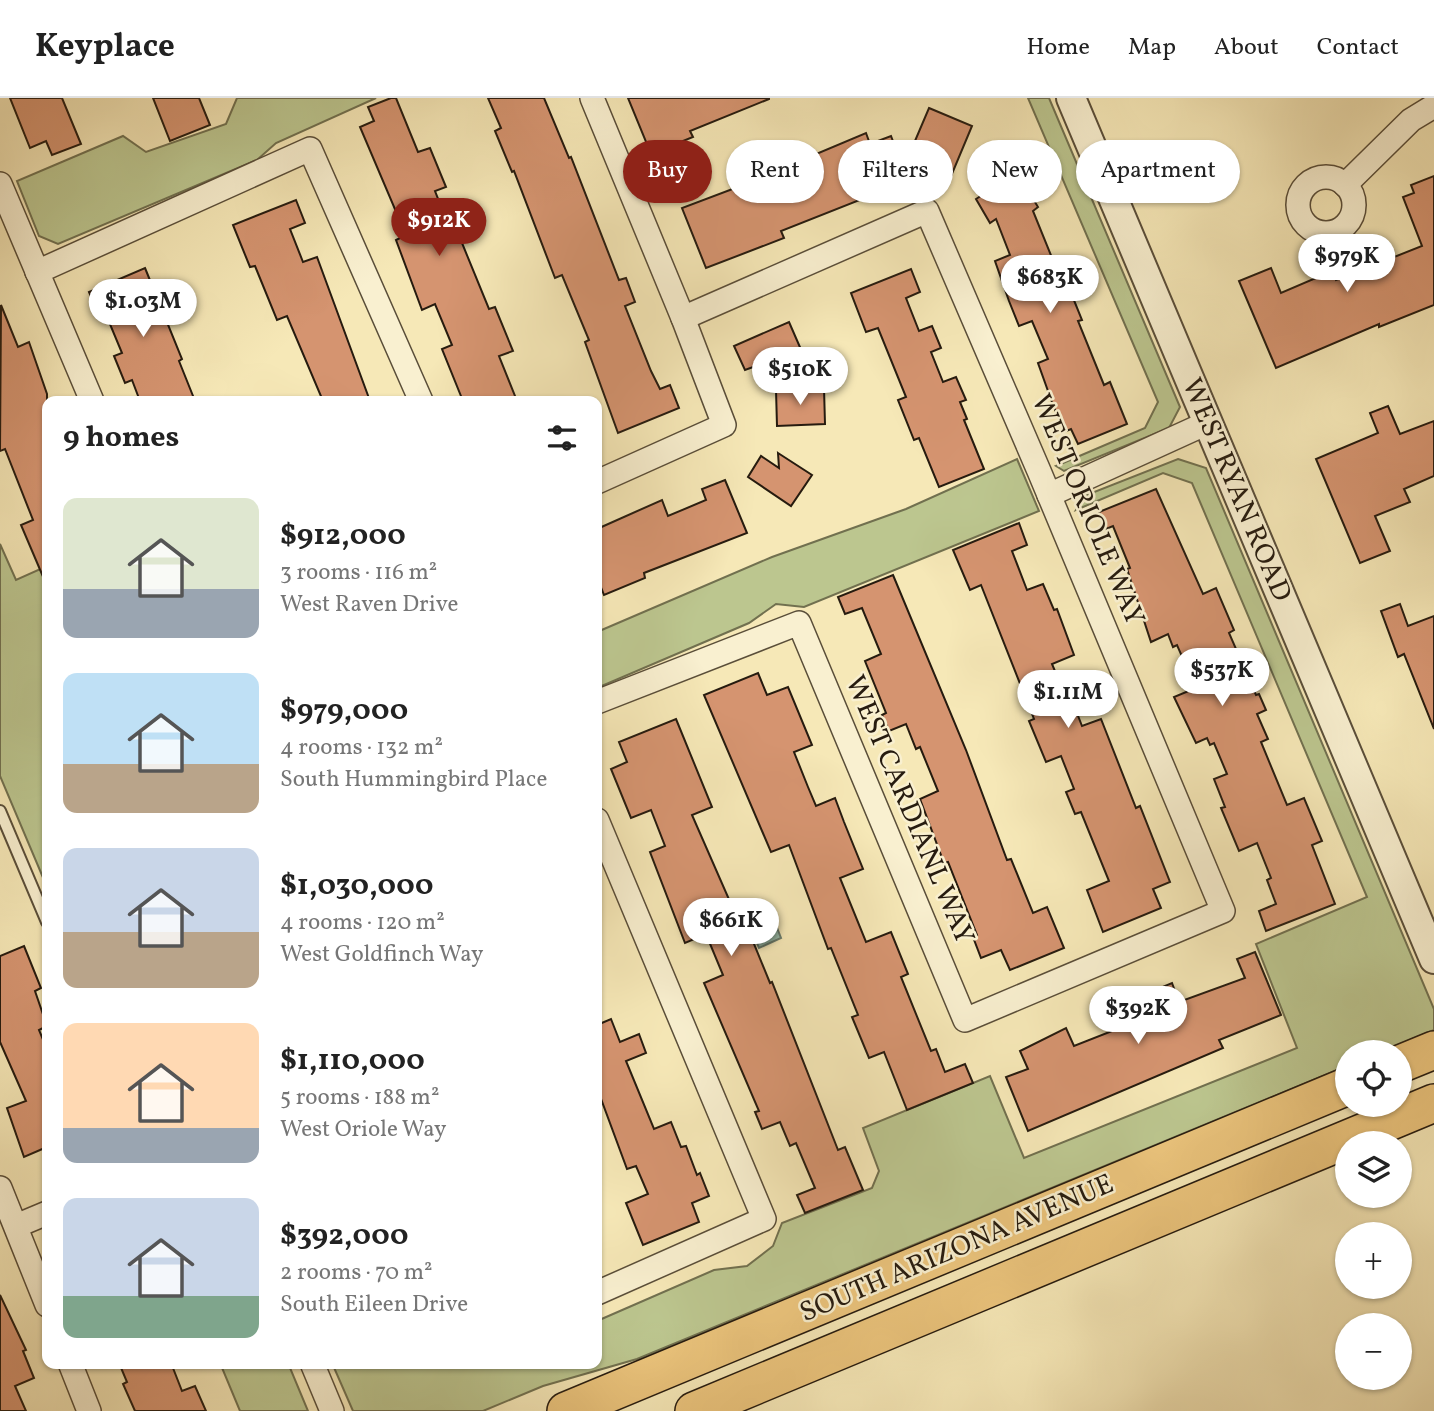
<!DOCTYPE html>
<html lang="en">
<head>
<meta charset="utf-8">
<style>
  :root { --surface:#fff; --page:#f6f6f6; --text:#222; --muted:#767676; --line:#e0e0e0; --accent:#8f2418 }
  body { margin:0; font-family:Vollkorn,serif; background:var(--page); color:var(--text); height:100vh; display:flex; flex-direction:column; font-size:26px; white-space:nowrap }
  * { box-sizing:border-box; margin:0 }
  p { font-size:23px; color:var(--muted) }
  .icon { flex:none; width:38px; height:38px; fill:none; stroke:currentColor; stroke-width:2; stroke-linecap:round; stroke-linejoin:round }
  .map { position:relative; flex:1; overflow:hidden }
  .drawer { position:absolute; left:42px; top:298px; width:560px; height:973px; display:flex; flex-direction:column; background:var(--surface); border-radius:14px; box-shadow:0 2px 5px #0004 }
  .drawer>* { flex:none }
  .hud { position:absolute; left:623px; top:42px; width:665px; height:63px; display:flex; gap:14px }
  .controls { position:absolute; left:1335px; top:942px; display:grid; gap:14px }
  .controls a { display:grid; place-items:center; width:77px; height:77px; border-radius:50%; background:var(--surface); box-shadow:0 2px 5px #0004; font-size:35px }
  .price { position:absolute; translate:-50% -60px; padding:0 16px; border-radius:24px; background:#fff; color:#222; font-size:23px; line-height:46px; filter:drop-shadow(0 2px 4px #0008) }
  .price::after { content:''; position:absolute; left:50%; top:42px; width:21px; height:16px; margin-left:-10px; background:inherit; clip-path:polygon(0 0,100% 0,50% 100%) }
  .price.active { background:var(--accent); color:#fff }
  ul { padding:0; list-style:none }
  li { display:flex; align-items:center; gap:21px; height:175px; padding:0 21px }
  li span { display:grid; place-items:center; flex:none; width:196px; height:140px; border-radius:14px; color:#555 }
  li>.icon { margin-inline-start:auto }
  span .icon { width:84px; height:84px; fill:#fffc; stroke-width:1 }
  li b { font-size:30px }
  h2 { display:flex; justify-content:space-between; align-items:center; height:84px; padding:0 21px; font-size:30px }
  .chip { padding:0 24px; border-radius:32px; background:var(--surface); box-shadow:0 2px 5px #0004; font-size:24px; line-height:63px }
  .chip.active { background:var(--accent); color:#fff }
  header { display:flex; align-items:center; gap:42px; box-sizing:border-box; height:98px; padding:0 35px; background:var(--surface); border-bottom:2px solid var(--line) }
  header strong { font-size:33px }
  nav { display:flex; gap:38px; margin-inline-start:auto; font-size:24px }
  .map>svg:first-child { display:block }
  .green { fill:#bcc68f; stroke:#71704f; stroke-width:2 }
  .water { fill:#9dc0ac; stroke:#6d7e6d; stroke-width:2 }
  .building { fill:#d59470; stroke:#261b0f; stroke-width:2 }
  .lines { fill:none; stroke-linecap:round; stroke-linejoin:round }
  .service-casing { stroke:#5a4e39; stroke-width:14 }
  .minor-casing { stroke:#5a4e39; stroke-width:26 }
  .tertiary-casing { stroke:#5a4e39; stroke-width:32 }
  .primary-casing { stroke:#261b0f; stroke-width:40 }
  .service { stroke:#f9f0d0; stroke-width:10 }
  .minor { stroke:#f9f0d0; stroke-width:23 }
  .tertiary { stroke:#f9f0d0; stroke-width:28 }
  .primary { stroke:#ebc47c; stroke-width:37 }
  .labels { text-anchor:middle; dominant-baseline:central; stroke-width:5; stroke-linejoin:round; paint-order:stroke }
  .street-label { font-size:28px; fill:#261b0f; stroke:#f9f0d0 }
</style>
</head>
<body>
<header>
<strong>Keyplace</strong>
<nav><a>Home</a><a>Map</a><a>About</a><a>Contact</a></nav>
</header>
<div class="map">
<svg width="1434" height="1313" viewBox="0 0 1434 1313">
  <rect width="100%" height="100%" fill="#f6e8b7"/>
  <filter id="stains"><feTurbulence type="fractalNoise" baseFrequency=".00286" numOctaves="4"/><feColorMatrix values="0 0 0 0 .2 0 0 0 0 .09 0 0 0 0 .02 0 0 0 .5 -.17"/></filter>
  <radialGradient id="worn" r=".72"><stop offset=".6" stop-color="#630" stop-opacity="0"/><stop offset="1" stop-color="#630" stop-opacity=".3"/></radialGradient>
  <!-- green -->
  <g class="green">
    <polygon points="237,0 376,0 276,45 257,62 58,146 39,138 17,83 123,38 146,54 226,26"/>
    <polygon points="1028,0 1049,0 1180,309 1169,330 1064,373 1056,368 1145,330 1158,304"/>
    <polygon points="1017,361 1039,413 804,509 776,506 749,525 597,590 597,534 772,459 906,411"/>
    <polygon points="1178,361 1206,370 1434,911 1434,932 1381,954 1348,954 1347,968 637,1261 543,1288 483,1313 353,1313 332,1265 380,1265 382,1268 388,1265 597,1265 597,1223 714,1172 747,1168 773,1148 782,1125 872,1090 879,1073 863,1030 990,978 1024,1060 1297,950 1256,846 1367,799 1192,385 1163,375 1076,412 1084,398"/>
    <polygon points="0,446 16,482 47,468 47,789 0,678"/>
    <polygon points="220,1265 288,1265 308,1313 240,1313"/>
  </g>
  <!-- water -->
  <polygon class="water" points="774,822 781,840 759,850 751,831"/>
  <!-- building -->
  <g class="building">
    <polygon points="10,0 62,0 81,46 52,57 46,43 30,50"/>
    <polygon points="153,0 199,0 210,27 170,43"/>
    <polygon points="391,0 396,0 418,54 430,50 446,89 435,93 448,126 458,122 466,143 462,145 489,211 495,209 513,253 499,258 517,303 463,303 442,251 452,247 435,206 422,212 396,142 406,137 360,29 374,23 368,9"/>
    <polygon points="488,0 544,0 569,60 571,59 619,182 626,180 635,204 625,208 651,273 660,291 670,287 679,310 618,335 585,244 589,242 562,177 555,180 514,73 512,74 495,33 501,30"/>
    <polygon points="628,0 769,0 769,1 690,33 693,39 651,56"/>
    <polygon points="929,10 972,28 949,83 906,64"/>
    <polygon points="866,35 870,46 891,38 903,70 885,77 890,90 781,133 784,140 706,170 682,110 791,69 790,67"/>
    <polygon points="1017,75 1038,109 1033,113 1061,182 1065,180 1082,222 1078,223 1104,287 1110,284 1127,326 1078,346 1071,331 1064,334 1053,307 1038,265 1048,261 1032,223 1019,228 1009,203 995,163 1010,157 996,121 990,125 976,101"/>
    <polygon points="1434,78 1434,207 1379,229 1379,226 1276,270 1239,183 1271,170 1281,195 1332,173 1336,182 1422,148 1403,99 1414,95 1411,87"/>
    <polygon points="296,102 305,125 290,131 303,164 317,159 370,303 323,303 287,218 277,222 255,168 250,169 233,127"/>
    <polygon points="145,170 182,261 179,263 195,303 140,303 132,282 125,285 114,258 122,255 105,214 99,217 89,194"/>
    <polygon points="911,171 920,194 906,200 919,233 932,228 941,250 931,254 943,284 956,279 966,302 960,304 967,321 964,322 984,371 939,389 919,340 914,342 898,302 906,299 878,230 866,234 851,195"/>
    <polygon points="1,207 18,249 29,244 47,296 47,488 21,427 33,422 5,351 0,353"/>
    <polygon points="789,224 806,263 759,283 753,269 745,272 734,248"/>
    <polygon points="824,290 825,326 777,328 776,292"/>
    <polygon points="1388,308 1400,336 1434,323 1434,378 1404,391 1410,404 1375,418 1390,453 1360,465 1316,361 1378,335 1370,315"/>
    <polygon points="778,355 812,377 791,408 748,379 761,358 779,370"/>
    <polygon points="725,382 747,435 644,475 645,480 604,497 597,479 597,431 662,402 668,418 706,402 702,391"/>
    <polygon points="1156,391 1203,496 1216,490 1234,532 1229,535 1256,597 1259,596 1266,612 1257,616 1268,641 1261,644 1287,707 1304,700 1322,743 1312,747 1335,806 1266,833 1259,813 1276,806 1267,782 1271,780 1257,745 1239,753 1221,710 1225,709 1214,681 1227,676 1214,645 1210,647 1207,640 1196,645 1174,599 1196,590 1177,547 1173,549 1168,536 1151,544 1127,471 1130,470 1113,428 1106,431 1099,414"/>
    <polygon points="1019,425 1027,447 1012,453 1027,492 1043,486 1054,512 1057,511 1074,557 1052,566 1069,607 1073,605 1082,628 1101,621 1136,710 1140,708 1170,784 1153,791 1161,810 1103,834 1087,792 1109,783 1081,714 1075,716 1066,694 1074,691 1061,658 1046,664 1029,623 1034,621 981,487 970,492 953,452"/>
    <polygon points="893,477 966,652 1007,762 1011,761 1033,815 1047,809 1064,850 1010,872 1001,852 981,860 973,839 977,837 948,764 944,765 920,701 938,693 920,649 916,651 906,626 889,633 882,617 886,615 865,563 881,556 862,510 845,516 838,499"/>
    <polygon points="1400,506 1408,528 1434,518 1434,631 1404,556 1398,559 1381,513"/>
    <polygon points="758,575 767,597 788,589 812,647 794,654 808,689 816,708 835,700 844,724 863,771 840,780 866,844 891,834 908,876 901,879 931,953 936,951 945,974 965,966 973,985 907,1012 884,954 869,960 852,919 858,917 831,850 828,851 789,747 771,754 704,597"/>
    <polygon points="676,621 712,709 692,717 745,838 750,836 770,885 772,884 838,1052 845,1049 863,1092 805,1115 797,1097 815,1090 796,1045 790,1048 780,1024 762,1031 755,1014 759,1013 704,885 723,877 706,836 685,845 650,754 665,748 651,712 631,720 611,671 627,664 619,644"/>
    <polygon points="24,848 41,890 35,893 47,928 39,932 47,951 47,1049 24,1059 7,1010 26,1003 0,944 0,858"/>
    <polygon points="1255,854 1281,917 1219,942 1223,950 1028,1033 1006,979 1028,971 1020,953 1066,930 1074,948 1130,926 1122,906 1172,885 1179,904 1245,880 1237,861"/>
    <polygon points="611,921 620,944 639,936 646,955 626,963 654,1031 671,1024 681,1049 686,1048 697,1077 700,1075 709,1098 692,1105 699,1124 643,1147 626,1105 648,1096 636,1068 627,1071 597,990 597,927"/>
    <polygon points="0,1197 26,1252 23,1253 34,1280 15,1288 26,1313 0,1313"/>
    <polygon points="119,1265 171,1265 182,1293 195,1288 206,1313 135,1313 123,1286 127,1284"/>
  </g>
  <g class="lines">
    <defs>
      <polyline id="service" points="0,713 47,824"/>
      <g id="minor">
        <polyline points="592,0 683,220 724,327 597,384"/>
        <circle cx="1326" cy="107" r="28"/>
        <polyline points="0,86 92,303"/>
        <polyline points="1345,87 1411,22 1434,8"/>
        <polyline points="37,174 310,51 421,303"/>
        <polyline points="1049,397 1207,325"/>
        <polyline points="597,604 799,525 965,922 1223,813 1039,373 927,113 683,220"/>
        <polyline points="597,722 764,1121 597,1195"/>
        <polyline points="0,1090 47,1207"/>
        <polyline points="16,1128 47,1115"/>
        <polyline points="70,1265 89,1313"/>
        <polyline points="312,1265 332,1313"/>
      </g>
      <polyline id="tertiary" points="1071,0 1434,861"/>
      <g id="primary">
        <polyline points="1400,966 1434,952"/>
        <polyline points="566,1313 1348,988"/>
        <polyline points="694,1313 1434,1005"/>
      </g>
    </defs>
    <!-- service casing -->
    <use href="#service" class="service-casing"/>
    <!-- minor casing -->
    <use href="#minor" class="minor-casing"/>
    <!-- tertiary casing -->
    <use href="#tertiary" class="tertiary-casing"/>
    <!-- primary casing -->
    <use href="#primary" class="primary-casing"/>
    <!-- service -->
    <use href="#service" class="service"/>
    <!-- minor -->
    <use href="#minor" class="minor"/>
    <!-- tertiary -->
    <use href="#tertiary" class="tertiary"/>
    <!-- primary -->
    <use href="#primary" class="primary"/>
  </g>
  <g class="labels">
    <!-- street labels -->
    <g class="street-label">
      <text transform="translate(1236 392) rotate(67)">WEST RYAN ROAD</text>
      <text transform="translate(1087 412) rotate(67)">WEST ORIOLE WAY</text>
      <text transform="translate(909 712) rotate(67)">WEST CARDIANL WAY</text>
      <text transform="translate(957 1151) rotate(-23)">SOUTH ARIZONA AVENUE</text>
    </g>
  </g>
  <rect width="100%" height="100%" filter="url(#stains)"/>
  <rect width="100%" height="100%" fill="url(#worn)"/>
</svg>
<div class="controls">
<a><svg class="icon" aria-label="locate" viewBox="0 0 24 24"><circle cx="12" cy="12" r="6"/><path d="M12 2v4M12 18v4M2 12h4M18 12h4"/></svg></a>
<a><svg class="icon" aria-label="layers" viewBox="0 0 24 24"><path d="M12 4l9 5-9 5-9-5zM3 14l9 5 9-5"/></svg></a>
<a>+</a>
<a>−</a>
</div>
<b class="price active" style="left:439px;top:160px">$912K</b>
<b class="price" style="left:1347px;top:196px">$979K</b>
<b class="price" style="left:1050px;top:217px">$683K</b>
<b class="price" style="left:143px;top:241px">$1.03M</b>
<b class="price" style="left:800px;top:309px">$510K</b>
<b class="price" style="left:1222px;top:610px">$537K</b>
<b class="price" style="left:1068px;top:632px">$1.11M</b>
<b class="price" style="left:731px;top:860px">$661K</b>
<b class="price" style="left:1138px;top:948px">$392K</b>
<div class="hud">
<a class="chip active">Buy</a>
<a class="chip">Rent</a>
<a class="chip">Filters</a>
<a class="chip">New</a>
<a class="chip">Apartment</a>
</div>
<section class="drawer">
<h2>9 homes<svg class="icon" aria-label="filters" viewBox="0 0 24 24"><path d="M4 7h16M4 17h16"/><circle cx="9" cy="7" r="2"/><circle cx="15" cy="17" r="2"/></svg></h2>
<ul>
<li><span style="background:linear-gradient(#dfe7d0 65%,#9aa5b1 0)"><svg class="icon" aria-label="home" viewBox="0 0 24 24"><path d="M3 11l9-7 9 7M6 9v11h12V9"/></svg></span><div><b>$912,000</b><p>3 rooms · 116 m²</p><p>West Raven Drive</p></div></li>
<li><span style="background:linear-gradient(#bfe0f5 65%,#b9a48a 0)"><svg class="icon" aria-label="home" viewBox="0 0 24 24"><path d="M3 11l9-7 9 7M6 9v11h12V9"/></svg></span><div><b>$979,000</b><p>4 rooms · 132 m²</p><p>South Hummingbird Place</p></div></li>
<li><span style="background:linear-gradient(#c9d6e8 60%,#b9a48a 0)"><svg class="icon" aria-label="home" viewBox="0 0 24 24"><path d="M3 11l9-7 9 7M6 9v11h12V9"/></svg></span><div><b>$1,030,000</b><p>4 rooms · 120 m²</p><p>West Goldfinch Way</p></div></li>
<li><span style="background:linear-gradient(#ffd9b3 75%,#9aa5b1 0)"><svg class="icon" aria-label="home" viewBox="0 0 24 24"><path d="M3 11l9-7 9 7M6 9v11h12V9"/></svg></span><div><b>$1,110,000</b><p>5 rooms · 188 m²</p><p>West Oriole Way</p></div></li>
<li><span style="background:linear-gradient(#c9d6e8 70%,#7fa58c 0)"><svg class="icon" aria-label="home" viewBox="0 0 24 24"><path d="M3 11l9-7 9 7M6 9v11h12V9"/></svg></span><div><b>$392,000</b><p>2 rooms · 70 m²</p><p>South Eileen Drive</p></div></li>
</ul>
</section>
</div>
</body>
</html>
